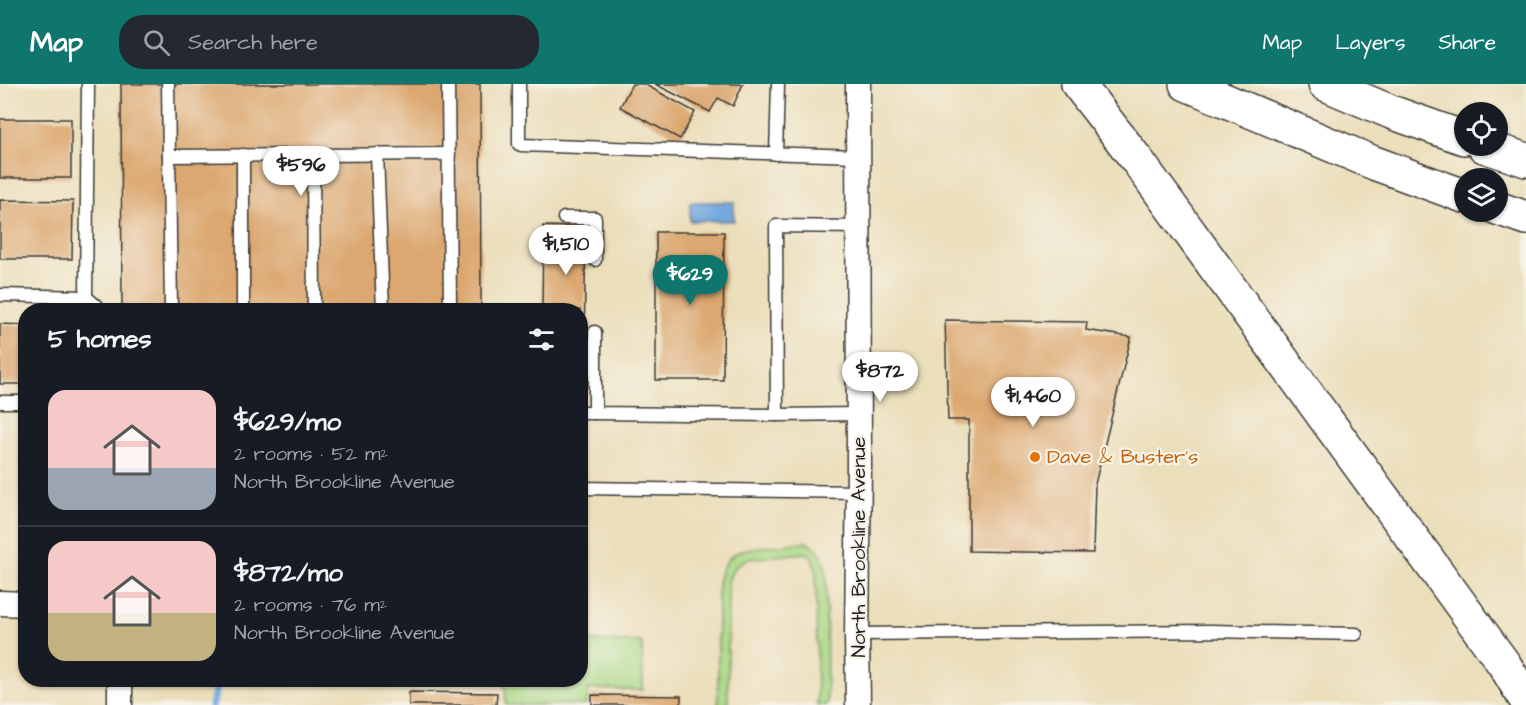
<!DOCTYPE html>
<html lang="en">
<head>
<meta charset="utf-8">
<style>
  :root { --surface:#171b24; --page:#242831; --text:#f1f3f6; --muted:#9ea1a6; --line:#363941; --accent:#0f766e }
  body { margin:0; font-family:"Architects Daughter",sans-serif; background:var(--page); color:var(--text); height:100vh; display:flex; flex-direction:column; font-size:22px; white-space:nowrap }
  * { box-sizing:border-box; margin:0 }
  p { font-size:20px; color:var(--muted) }
  .icon { flex:none; width:33px; height:33px; fill:none; stroke:currentColor; stroke-width:2; stroke-linecap:round; stroke-linejoin:round }
  .map { position:relative; flex:1; overflow:hidden }
  .sheet { position:absolute; left:18px; top:219px; width:570px; height:384px; display:flex; flex-direction:column; background:var(--surface); border-radius:24px; box-shadow:0 2px 4px #0004 }
  .sheet>* { flex:none }
  .controls { position:absolute; left:1454px; top:18px; display:grid; gap:12px }
  .controls a { display:grid; place-items:center; width:54px; height:54px; border-radius:50%; background:var(--surface); box-shadow:0 2px 4px #0004; font-size:30px }
  .price { position:absolute; translate:-50% -51px; padding:0 14px; border-radius:21px; background:#fff; color:#222; font-size:20px; line-height:39px; filter:drop-shadow(0 2px 3px #0008) }
  .price::after { content:''; position:absolute; left:50%; top:36px; width:18px; height:14px; margin-left:-9px; background:inherit; clip-path:polygon(0 0,100% 0,50% 100%) }
  .price.on { background:var(--accent); color:#fff }
  ul { padding:0; list-style:none }
  li { display:flex; align-items:center; gap:18px; height:150px; padding:0 30px }
  li+li { border-top:2px solid var(--line) }
  li span { display:grid; place-items:center; flex:none; width:168px; height:120px; border-radius:18px; color:#555 }
  li>.icon { margin-inline-start:auto }
  span .icon { width:72px; height:72px; fill:#fffc; stroke-width:1 }
  li b { font-size:26px }
  h2 { display:flex; justify-content:space-between; align-items:center; height:72px; padding:0 30px; font-size:26px }
  header { display:flex; align-items:center; gap:36px; box-sizing:border-box; height:84px; padding:0 30px; background:var(--accent); color:#fff }
  header strong { font-size:28px }
  nav { display:flex; gap:33px; margin-inline-start:auto; font-size:21px }
  .search { width:420px; height:54px; background:var(--page); display:flex; align-items:center; gap:15px; box-sizing:border-box; padding:0 21px; border-radius:24px; color:var(--muted); font-size:22px }
  .map>svg:first-child { display:block }
  .green { fill:#a9d885; stroke:#627a50; stroke-width:1.5 }
  .water { fill:#6fa6dd; stroke:#46617c; stroke-width:1.5 }
  .lines { fill:none; stroke-linecap:round; stroke-linejoin:round }
  .stream { stroke:#6fa6dd; stroke-width:8 }
  .building { fill:#dca76f }
  .service-casing { stroke:#3b3934; stroke-width:15 }
  .minor-casing { stroke:#3b3934; stroke-width:27 }
  .trunk-casing { stroke:#3b3934; stroke-width:36 }
  .service { stroke:#fff; stroke-width:12 }
  .minor { stroke:#fff; stroke-width:24 }
  .trunk { stroke:#fff; stroke-width:33 }
  .food-dot { fill:#e8710a; stroke:#f7f3e8; stroke-width:2 }
  .labels { text-anchor:middle; dominant-baseline:central; stroke-width:4.5; stroke-linejoin:round; paint-order:stroke }
  .food-label { font-size:20px; fill:#c56008; stroke:#f7f3e8; text-anchor:start }
  .street-label { font-size:20px; fill:#1c1c1c; stroke:#f7f3e8 }
</style>
</head>
<body>
<header>
<strong>Map</strong>
<div class="search"><svg class="icon" aria-label="search" viewBox="0 0 24 24"><circle cx="10" cy="10" r="6"/><path d="M15 15l6 6"/></svg>Search here</div>
<nav><a>Map</a><a>Layers</a><a>Share</a></nav>
</header>
<div class="map">
<svg width="1526" height="621" viewBox="0 0 1526 621">
  <rect width="100%" height="100%" fill="#f7f3e8"/>
  <filter id="ink" filterUnits="userSpaceOnUse"><feTurbulence type="fractalNoise" baseFrequency=".0167" numOctaves="2"/><feDisplacementMap in="SourceGraphic" scale="12" xChannelSelector="R" yChannelSelector="G"/><feConvolveMatrix kernelMatrix="1 2 1 2 8 2 1 2 1" color-interpolation-filters="sRGB"/></filter>
  <filter id="wash" filterUnits="userSpaceOnUse"><feTurbulence type="fractalNoise" baseFrequency=".008" numOctaves="4" result="noise"/><feDisplacementMap in="SourceGraphic" scale="24" xChannelSelector="R" yChannelSelector="G"/><feGaussianBlur stdDeviation="1.35" result="paint"/><feColorMatrix in="noise" values="0 0 0 0 0 0 0 0 0 0 0 0 0 0 0 0 0 1.4 0 .05"/><feComposite in="paint" operator="in"/></filter>
  <g filter="url(#wash)">
    <rect width="100%" height="100%" fill="#ebdeba"/>
    <!-- green -->
    <g class="green">
      <path d="M807 458C820 464 823 473 826 487L827 621H817L816 488C814 480 813 471 805 469L747 475C735 481 730 488 728 500V621H718V500C723 467 741 465 769 462 781 461 794 460 807 458Z"/>
      <polygon points="581,557 642,558 643,606 588,605 587,621 506,621 505,596 580,596"/>
    </g>
    <!-- water -->
    <rect class="water" x="690" y="118" width="44" height="19"/>
    <g class="lines">
      <!-- stream -->
      <polyline class="stream" points="212,621 218,596"/>
    </g>
    <g id="blocks">
      <!-- building -->
      <g class="building">
        <polygon points="121,0 480,0 481,226 122,226"/>
        <polygon points="632,0 644,0 695,28 680,55 620,23"/>
        <polygon points="655,0 743,0 733,22 718,14 710,28"/>
        <rect x="0" y="35" width="71" height="59"/>
        <polygon points="0,116 73,117 72,175 0,175"/>
        <polygon points="543,142 586,143 583,323 580,323 580,226 542,226"/>
        <polygon points="656,148 724,148 723,296 656,296"/>
        <polygon points="945,236 1087,238 1086,246 1131,253 1095,400 1093,469 969,467 969,336 948,336"/>
        <polygon points="0,240 26,241 26,300 0,300"/>
        <polygon points="409,608 497,609 496,621 409,621"/>
        <polygon points="592,611 681,612 681,621 592,621"/>
      </g>
    </g>
  </g>
  <g filter="url(#ink)">
    <use href="#blocks" fill-opacity="0" stroke="#3b3934" stroke-width="1.5"/>
    <g class="lines">
      <defs>
        <g id="service">
          <polyline points="168,0 171,226"/>
          <polyline points="519,0 519,60 521,61 858,72"/>
          <polyline points="377,70 383,226"/>
          <polyline points="776,70 778,0"/>
          <polyline points="243,71 243,226"/>
          <polyline points="313,71 314,226"/>
          <polyline points="169,72 449,70"/>
          <polyline points="564,134 595,134 595,176"/>
          <polyline points="858,143 776,142 777,331 859,330"/>
          <polyline points="0,211 86,213 88,0"/>
          <polyline points="86,213 101,226"/>
          <polyline points="446,226 450,222 448,0"/>
          <polyline points="595,248 595,329 777,331"/>
          <polyline points="0,318 26,318"/>
          <polyline points="580,329 595,329"/>
          <polyline points="580,404 859,408"/>
          <polyline points="857,550 1211,547 1356,550"/>
        </g>
        <g id="minor">
          <polyline points="858,0 859,383 857,550 858,621"/>
          <polyline points="0,519 26,520"/>
          <polyline points="120,621 120,596"/>
        </g>
        <g id="trunk">
          <polyline points="1078,0 1137,76 1504,580 1526,616"/>
          <polyline points="1186,0 1374,79 1464,112"/>
          <polyline points="1325,0 1391,28 1464,54"/>
          <polyline points="1484,62 1526,76"/>
          <polyline points="1497,124 1526,134"/>
        </g>
      </defs>
      <!-- service casing -->
      <use href="#service" class="service-casing"/>
      <!-- minor casing -->
      <use href="#minor" class="minor-casing"/>
      <!-- trunk casing -->
      <use href="#trunk" class="trunk-casing"/>
      <!-- service -->
      <use href="#service" class="service"/>
      <!-- minor -->
      <use href="#minor" class="minor"/>
      <!-- trunk -->
      <use href="#trunk" class="trunk"/>
    </g>
  </g>
  <!-- markers -->
  <circle class="food-dot" cx="1035" cy="373" r="6"/>
  <g class="labels">
    <!-- food labels -->
    <g class="food-label">
      <text x="1047" y="373">Dave &amp; Buster's</text>
    </g>
    <!-- street labels -->
    <g class="street-label">
      <text transform="translate(859 463) rotate(-90)">North Brookline Avenue</text>
    </g>
  </g>
</svg>
<div class="controls">
<a><svg class="icon" aria-label="locate" viewBox="0 0 24 24"><circle cx="12" cy="12" r="6"/><path d="M12 2v4M12 18v4M2 12h4M18 12h4"/></svg></a>
<a><svg class="icon" aria-label="layers" viewBox="0 0 24 24"><path d="M12 4l9 5-9 5-9-5zM3 14l9 5 9-5"/></svg></a>
</div>
<b class="price" style="left:301px;top:113px">$596</b>
<b class="price" style="left:566px;top:192px">$1,510</b>
<b class="price on" style="left:690px;top:222px">$629</b>
<b class="price" style="left:880px;top:319px">$872</b>
<b class="price" style="left:1033px;top:344px">$1,460</b>
<section class="sheet">
<h2>5 homes<svg class="icon" aria-label="filters" viewBox="0 0 24 24"><path d="M4 7h16M4 17h16"/><circle cx="9" cy="7" r="2"/><circle cx="15" cy="17" r="2"/></svg></h2>
<ul>
<li><span style="background:linear-gradient(#f6c9c9 65%,#9aa5b1 0)"><svg class="icon" aria-label="home" viewBox="0 0 24 24"><path d="M3 11l9-7 9 7M6 9v11h12V9"/></svg></span><div><b>$629/mo</b><p>2 rooms · 52 m²</p><p>North Brookline Avenue</p></div></li>
<li><span style="background:linear-gradient(#f6c9c9 60%,#c2b280 0)"><svg class="icon" aria-label="home" viewBox="0 0 24 24"><path d="M3 11l9-7 9 7M6 9v11h12V9"/></svg></span><div><b>$872/mo</b><p>2 rooms · 76 m²</p><p>North Brookline Avenue</p></div></li>
</ul>
</section>
</div>
</body>
</html>
